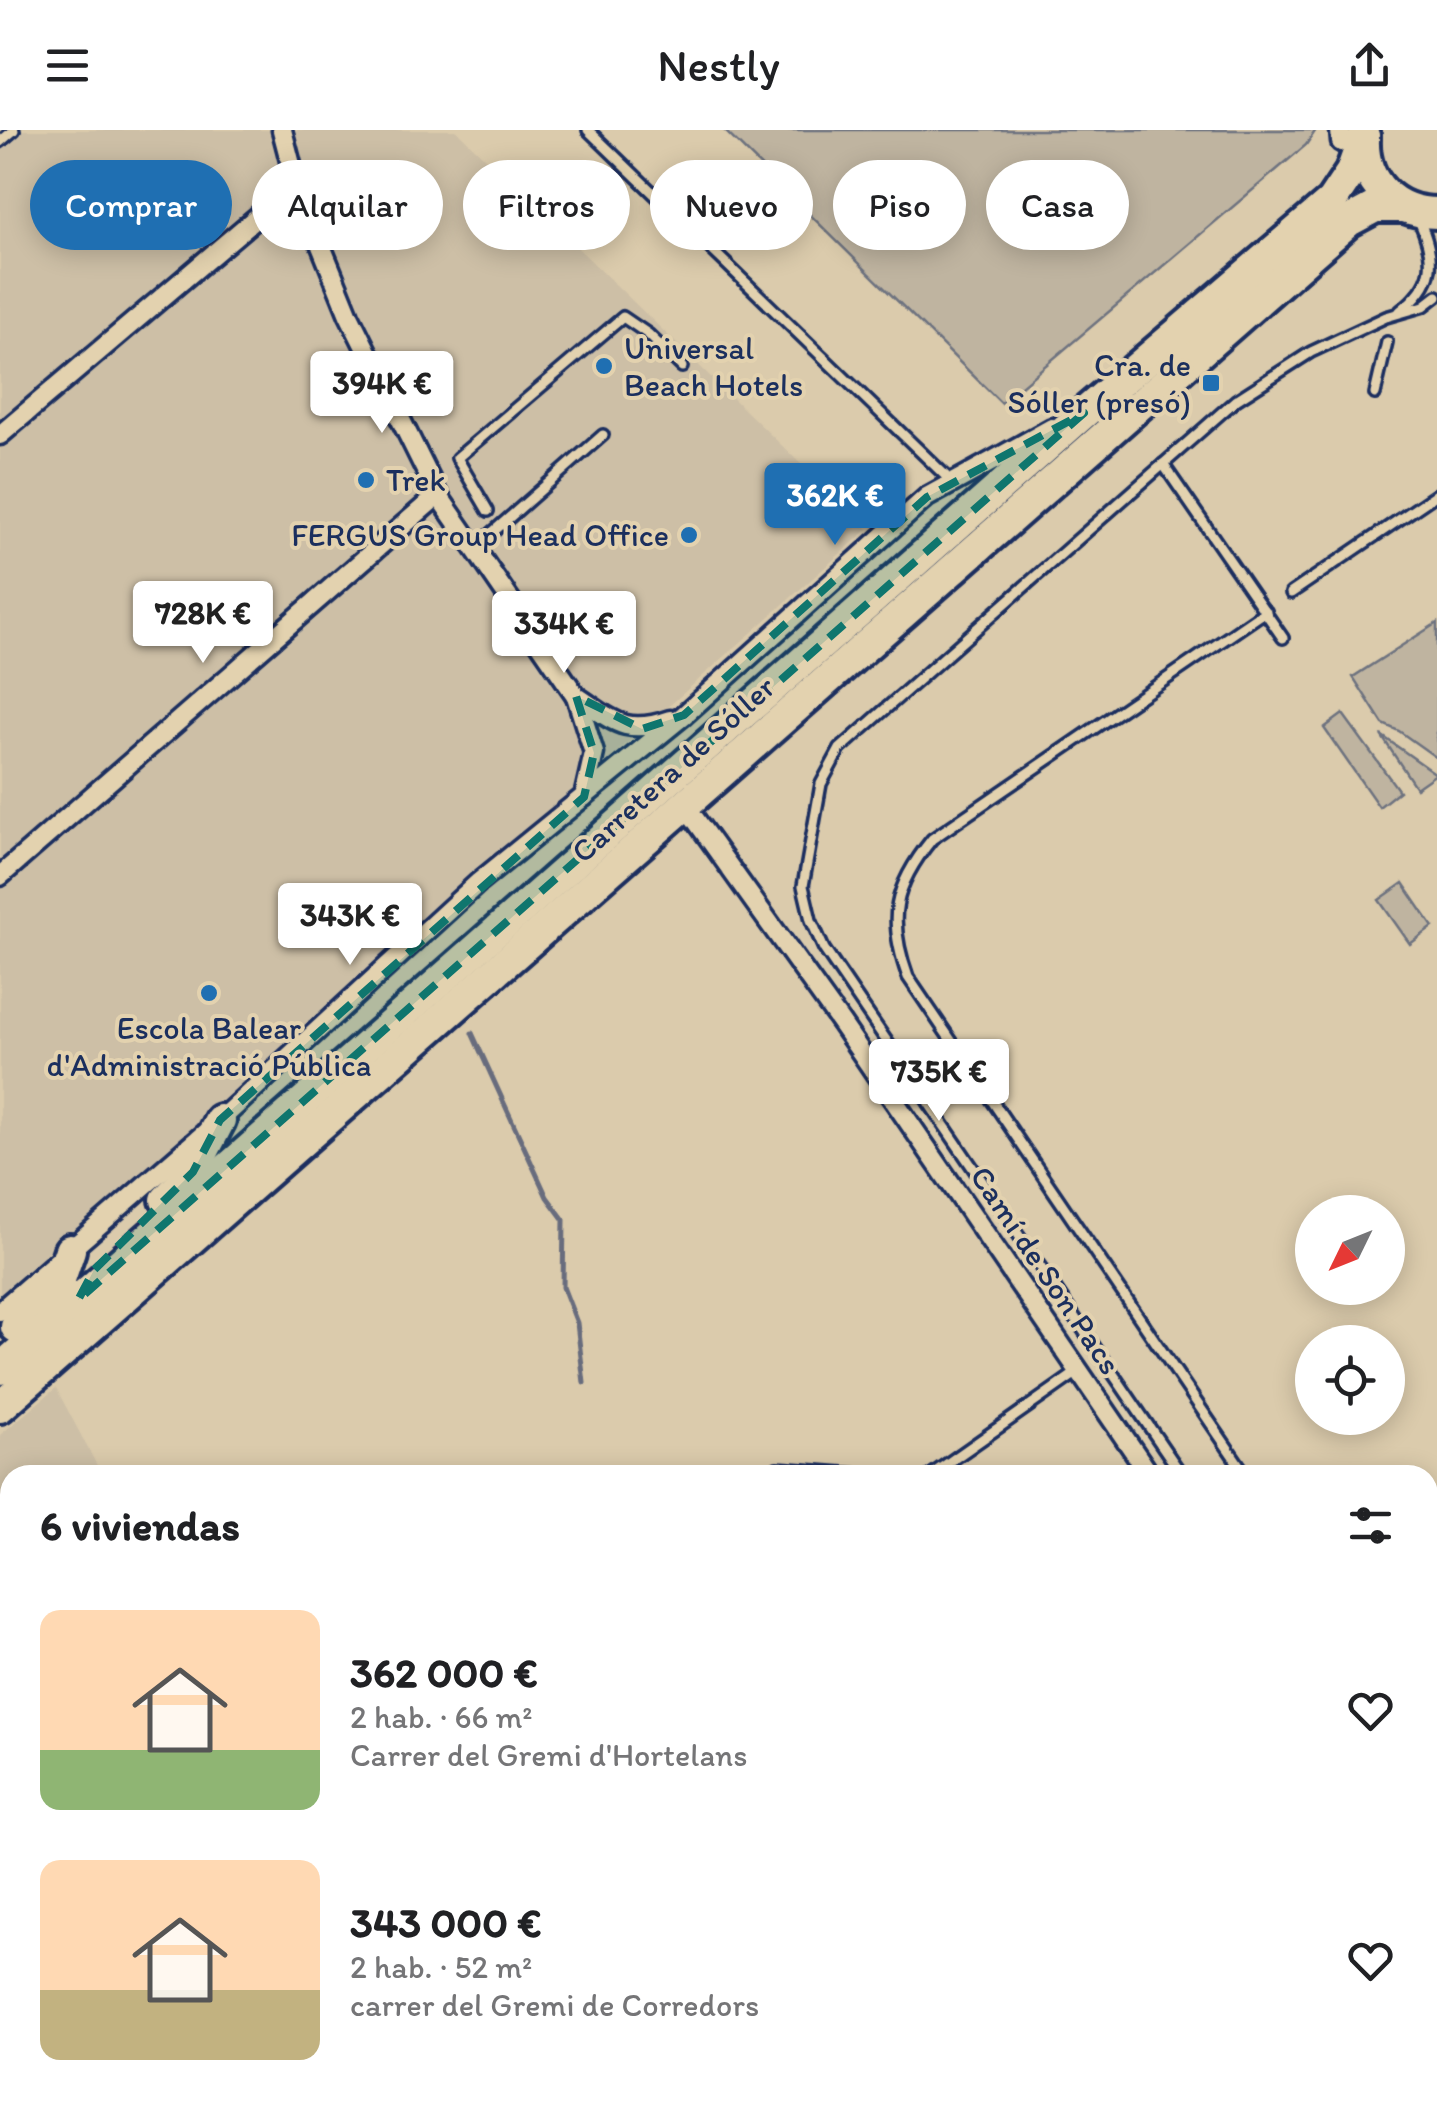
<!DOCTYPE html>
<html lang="es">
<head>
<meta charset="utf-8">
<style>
  :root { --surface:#fff; --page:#f2f2f2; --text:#202124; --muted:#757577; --accent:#1f6fb2 }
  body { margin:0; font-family:Itim,sans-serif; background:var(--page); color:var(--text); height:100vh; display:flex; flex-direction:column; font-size:38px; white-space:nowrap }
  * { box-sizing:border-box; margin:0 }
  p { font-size:32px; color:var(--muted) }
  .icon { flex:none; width:55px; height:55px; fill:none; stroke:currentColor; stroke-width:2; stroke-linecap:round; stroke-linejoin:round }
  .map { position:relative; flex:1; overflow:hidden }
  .sheet { position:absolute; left:0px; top:1335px; width:1438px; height:640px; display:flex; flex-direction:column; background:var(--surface); border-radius:30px 30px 0 0; box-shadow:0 5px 25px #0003 }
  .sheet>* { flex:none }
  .hud { position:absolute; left:30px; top:30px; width:1378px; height:90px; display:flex; gap:20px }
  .needle { width:65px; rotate:227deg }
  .buttons { position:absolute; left:1295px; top:1065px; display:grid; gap:20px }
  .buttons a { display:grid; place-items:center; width:110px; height:110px; border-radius:50%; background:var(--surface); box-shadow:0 5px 25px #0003; font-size:50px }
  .price { position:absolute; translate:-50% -85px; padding:0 22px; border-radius:10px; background:#fff; color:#222; font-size:32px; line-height:65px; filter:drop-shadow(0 2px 5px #0008) }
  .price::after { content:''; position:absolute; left:50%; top:60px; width:30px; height:22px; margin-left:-15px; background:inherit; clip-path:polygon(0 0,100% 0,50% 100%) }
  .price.active { background:var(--accent); color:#fff }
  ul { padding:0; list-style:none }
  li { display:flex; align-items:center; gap:30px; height:250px; padding:0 40px }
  li span { display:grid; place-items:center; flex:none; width:280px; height:200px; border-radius:20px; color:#555 }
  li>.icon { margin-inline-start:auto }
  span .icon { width:120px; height:120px; fill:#fffc; stroke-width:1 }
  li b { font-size:42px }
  h2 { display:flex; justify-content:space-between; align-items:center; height:120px; padding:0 40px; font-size:42px }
  .tag { padding:0 35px; border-radius:45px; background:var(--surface); box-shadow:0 5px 25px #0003; font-size:35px; line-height:90px }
  .tag.active { background:var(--accent); color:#fff }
  header { display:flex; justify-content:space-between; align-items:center; height:130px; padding:0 40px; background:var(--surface); font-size:45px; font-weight:600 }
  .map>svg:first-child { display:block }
  .built { fill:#cdbfa6 }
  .green { fill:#bfb4a0; stroke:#6d727f; stroke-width:2.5 }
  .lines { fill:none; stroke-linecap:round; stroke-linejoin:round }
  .stream { stroke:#676c7d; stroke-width:5 }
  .lane-casing { stroke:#1b2f5e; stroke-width:16 }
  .street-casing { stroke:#1b2f5e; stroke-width:25 }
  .primary-casing { stroke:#1b2f5e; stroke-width:38 }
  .lane { stroke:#e3d2af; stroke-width:9 }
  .street { stroke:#e3d2af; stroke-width:18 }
  .primary { stroke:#e3d2af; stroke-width:30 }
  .marked { fill:#0f766e; fill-opacity:0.2; stroke:#0f766e; stroke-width:8; stroke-dasharray:20 12; stroke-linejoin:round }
  .poi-dot { fill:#1f6fb2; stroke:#e3d2af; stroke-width:4 }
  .labels { text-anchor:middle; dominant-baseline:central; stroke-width:8; stroke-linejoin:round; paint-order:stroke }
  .poi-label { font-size:32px; fill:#1b2f5e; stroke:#e3d2af; text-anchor:start }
  .street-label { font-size:32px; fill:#1b2f5e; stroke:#e3d2af }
</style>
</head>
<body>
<header><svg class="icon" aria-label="menu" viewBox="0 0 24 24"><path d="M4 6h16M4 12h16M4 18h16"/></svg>Nestly<svg class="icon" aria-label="share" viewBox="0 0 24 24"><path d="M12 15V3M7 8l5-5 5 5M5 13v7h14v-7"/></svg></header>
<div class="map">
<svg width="1437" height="1975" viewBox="0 0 1437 1975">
  <rect width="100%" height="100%" fill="#dbcbac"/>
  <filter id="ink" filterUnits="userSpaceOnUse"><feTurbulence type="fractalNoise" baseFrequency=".01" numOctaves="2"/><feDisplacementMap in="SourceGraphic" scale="20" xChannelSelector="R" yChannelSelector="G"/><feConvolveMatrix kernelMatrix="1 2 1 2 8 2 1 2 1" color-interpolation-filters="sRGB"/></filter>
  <g filter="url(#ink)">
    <!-- built -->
    <g class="built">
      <polygon points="0,0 456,0 868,399 85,1095 0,1176"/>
      <polygon points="56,1258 102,1345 10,1345 10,1965 425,1965 430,1975 0,1975 0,1305"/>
    </g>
    <!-- green -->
    <g class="green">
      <polygon points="724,0 1316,0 1306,15 1001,273"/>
      <polygon points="1437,493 1437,628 1399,601 1383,594 1353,547"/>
      <polygon points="1343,584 1399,661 1379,677 1324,598"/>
      <polygon points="1381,605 1436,644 1416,658"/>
      <polygon points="1403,753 1433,797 1410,814 1379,770"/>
    </g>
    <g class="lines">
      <!-- stream -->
      <g class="stream">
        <polyline points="472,903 547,1067 564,1090 563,1157 577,1193 584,1253"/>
        <polyline points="682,1965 684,1975"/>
      </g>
      <defs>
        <g id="lane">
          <polyline points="588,0 952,352"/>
          <polyline points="0,12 14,0"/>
          <path d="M1400 181C1436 153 1437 131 1419 90"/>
          <polyline points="1375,264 1387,212"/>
          <polyline points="1163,334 1283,508"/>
          <polyline points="488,381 457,328 623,187 648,204 682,237"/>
          <polyline points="476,417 603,305"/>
          <polyline points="1291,463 1437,364"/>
          <polyline points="777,1345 777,1338 870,1345"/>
          <polyline points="931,1345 1079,1241"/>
          <polyline points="1182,1345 824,819 811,790 803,756 821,654 840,619 1236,270 1311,222 1386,187 1424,176 1437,166"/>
          <path d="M1246 1345 908 847C887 789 893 757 932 709L1266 481"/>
          <polyline points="1428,1578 1437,1582"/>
          <polyline points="0,1617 10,1629"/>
          <polyline points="1428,1640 1437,1642"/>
          <polyline points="0,1666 10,1678"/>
          <polyline points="0,1792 10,1803"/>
          <polyline points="0,1912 10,1903"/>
          <polyline points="0,1962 10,1953"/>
          <polyline points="53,1975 64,1965"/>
          <polyline points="82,1975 93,1965"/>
          <polyline points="196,1975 208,1965"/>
          <polyline points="308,1975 319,1965"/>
        </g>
        <g id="street">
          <polyline points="282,0 296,54 349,185 438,365 576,566"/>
          <polyline points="1340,0 1341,12"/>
          <polyline points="0,305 296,54"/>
          <path d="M584 667 594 623 576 566C613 590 624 606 670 590"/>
          <polyline points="685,675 841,893 1150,1345"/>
          <polyline points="0,746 438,365"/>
          <polyline points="0,1181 220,990 479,752 684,585 927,367 1052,298"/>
          <polyline points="1428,1751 1437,1765"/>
        </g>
        <g id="primary">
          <path d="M1364 8C1362 52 1393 83 1437 83"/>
          <polyline points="166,1070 193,1042 220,990"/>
          <polyline points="16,1197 56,1161 70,1120"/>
          <polyline points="0,1239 1084,283 1331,72 1351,42 1364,6"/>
          <polyline points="0,1277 1349,91 1375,77 1403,77"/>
        </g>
      </defs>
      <!-- lane casing -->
      <use href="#lane" class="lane-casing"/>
      <!-- street casing -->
      <use href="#street" class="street-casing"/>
      <!-- primary casing -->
      <use href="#primary" class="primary-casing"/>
      <!-- lane -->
      <use href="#lane" class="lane"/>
      <!-- street -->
      <use href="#street" class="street"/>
      <!-- primary -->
      <use href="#primary" class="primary"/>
    </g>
  </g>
  <!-- marked area -->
  <path class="marked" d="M1084 283 1053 310 78 1170 94 1140 193 1042 220 990 584 667 594 623 576 566 642 599 684 585 927 367Z"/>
  <!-- markers -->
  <g class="poi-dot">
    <circle cx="604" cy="236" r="10"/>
    <rect x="1201" y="243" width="20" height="20" rx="5"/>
    <circle cx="366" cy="350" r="10"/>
    <circle cx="689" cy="405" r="10"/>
    <circle cx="209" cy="863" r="10"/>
  </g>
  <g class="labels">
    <!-- poi labels -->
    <g class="poi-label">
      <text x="624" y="218">Universal<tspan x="624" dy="37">Beach Hotels</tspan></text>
      <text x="1191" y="235" text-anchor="end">Cra. de<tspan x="1191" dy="37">Sóller (presó)</tspan></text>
      <text x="386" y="350">Trek</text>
      <text x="669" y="405" text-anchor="end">FERGUS Group Head Office</text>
      <text x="209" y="898" text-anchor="middle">Escola Balear<tspan x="209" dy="37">d'Administració Pública</tspan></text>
    </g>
    <!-- street labels -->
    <g class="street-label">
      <text transform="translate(673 639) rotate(-42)">Carretera de Sóller</text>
      <text transform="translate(1046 1140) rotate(56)">Camí de Son Pacs</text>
    </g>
  </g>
</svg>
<div class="buttons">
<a><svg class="needle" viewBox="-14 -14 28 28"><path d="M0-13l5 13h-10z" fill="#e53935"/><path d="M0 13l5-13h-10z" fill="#757577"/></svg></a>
<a><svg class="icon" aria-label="locate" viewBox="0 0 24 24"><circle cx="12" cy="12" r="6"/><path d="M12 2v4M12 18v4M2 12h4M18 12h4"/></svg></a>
</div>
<b class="price" style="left:382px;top:306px">394K €</b>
<b class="price active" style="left:835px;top:418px">362K €</b>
<b class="price" style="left:203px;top:536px">728K €</b>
<b class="price" style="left:564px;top:546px">334K €</b>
<b class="price" style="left:350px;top:838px">343K €</b>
<b class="price" style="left:939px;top:994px">735K €</b>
<div class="hud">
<a class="tag active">Comprar</a>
<a class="tag">Alquilar</a>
<a class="tag">Filtros</a>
<a class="tag">Nuevo</a>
<a class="tag">Piso</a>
<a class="tag">Casa</a>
</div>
<section class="sheet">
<h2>6 viviendas<svg class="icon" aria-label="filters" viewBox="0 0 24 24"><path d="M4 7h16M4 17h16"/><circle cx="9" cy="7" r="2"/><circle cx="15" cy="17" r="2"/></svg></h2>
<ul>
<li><span style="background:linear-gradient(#ffd9b3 70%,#8fb573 0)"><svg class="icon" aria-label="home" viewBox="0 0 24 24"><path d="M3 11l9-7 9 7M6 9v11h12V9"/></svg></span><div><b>362 000 €</b><p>2 hab. · 66 m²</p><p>Carrer del Gremi d'Hortelans</p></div><svg class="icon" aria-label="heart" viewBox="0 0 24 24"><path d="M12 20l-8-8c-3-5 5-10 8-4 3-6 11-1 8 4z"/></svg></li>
<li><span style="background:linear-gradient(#ffd9b3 65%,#c2b280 0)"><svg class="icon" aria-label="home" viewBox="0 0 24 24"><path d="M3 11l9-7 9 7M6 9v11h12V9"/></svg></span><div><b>343 000 €</b><p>2 hab. · 52 m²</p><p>carrer del Gremi de Corredors</p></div><svg class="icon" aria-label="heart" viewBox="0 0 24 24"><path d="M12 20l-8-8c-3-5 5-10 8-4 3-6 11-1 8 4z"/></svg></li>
</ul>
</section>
</div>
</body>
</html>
